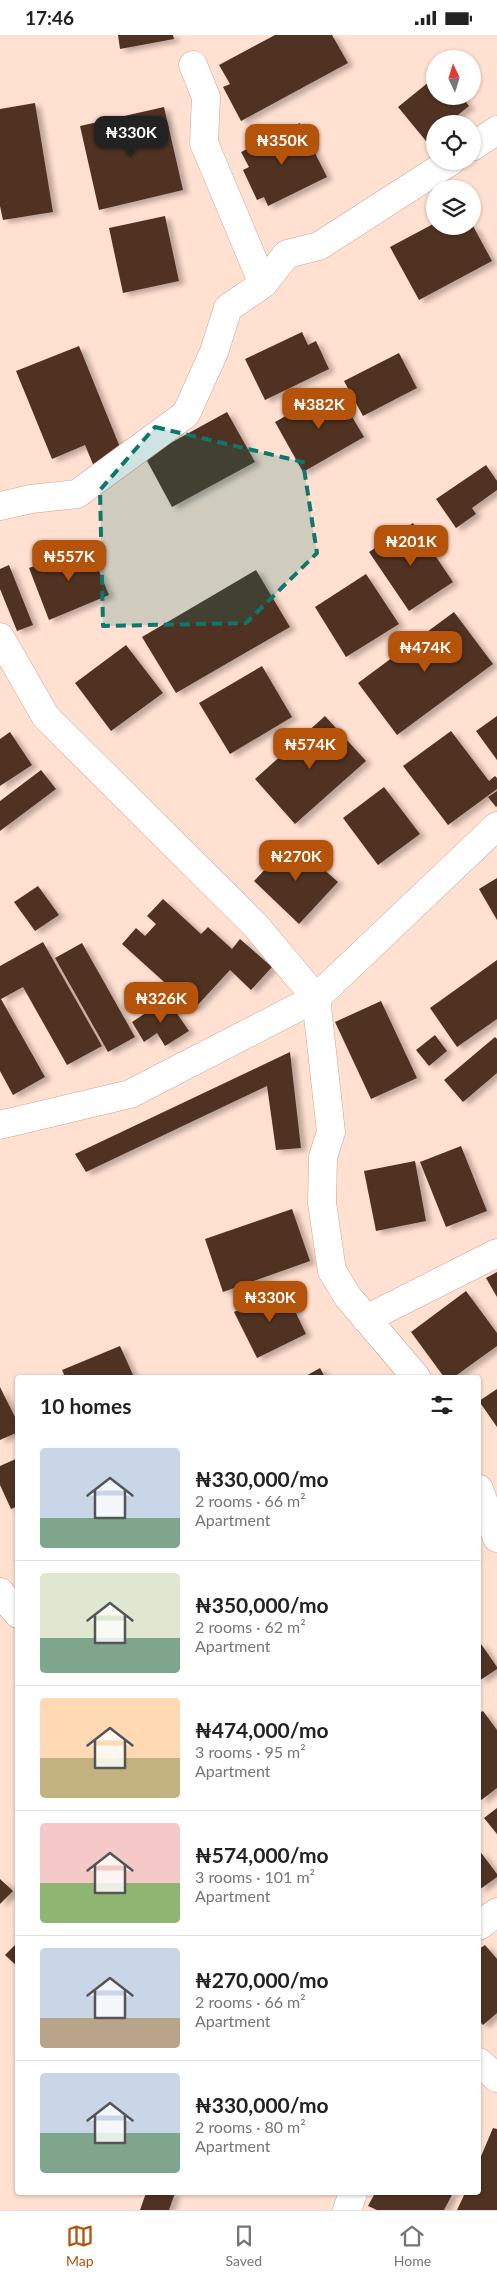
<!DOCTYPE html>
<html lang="en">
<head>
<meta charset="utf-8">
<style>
  :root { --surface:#fff; --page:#f2f2f2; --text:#222; --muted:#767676; --line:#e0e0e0; --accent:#b45309 }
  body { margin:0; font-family:Lato,sans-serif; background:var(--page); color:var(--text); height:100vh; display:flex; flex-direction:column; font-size:19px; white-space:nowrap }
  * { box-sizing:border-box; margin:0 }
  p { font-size:16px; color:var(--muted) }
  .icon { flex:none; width:28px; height:28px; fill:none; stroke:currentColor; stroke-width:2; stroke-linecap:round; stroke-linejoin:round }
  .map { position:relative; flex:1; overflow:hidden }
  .side { position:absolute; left:15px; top:1340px; width:466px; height:820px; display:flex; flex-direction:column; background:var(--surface); border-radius:5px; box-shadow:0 1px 4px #0004 }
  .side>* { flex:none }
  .needle { width:32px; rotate:356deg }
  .fabs { position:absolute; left:426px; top:15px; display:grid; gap:10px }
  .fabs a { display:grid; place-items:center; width:55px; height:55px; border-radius:50%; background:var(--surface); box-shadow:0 1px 4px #0004; font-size:25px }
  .price { position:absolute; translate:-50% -42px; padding:0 11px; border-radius:10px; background:var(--accent); color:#fff; font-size:16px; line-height:32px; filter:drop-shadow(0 1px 2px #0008) }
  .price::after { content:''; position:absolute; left:50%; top:30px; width:15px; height:11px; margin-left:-8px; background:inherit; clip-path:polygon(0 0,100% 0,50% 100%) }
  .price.selected { background:#222; color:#fff }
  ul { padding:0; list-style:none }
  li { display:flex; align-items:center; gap:15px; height:125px; padding:0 25px }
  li+li { border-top:1px solid var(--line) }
  li span { display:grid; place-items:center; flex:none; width:140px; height:100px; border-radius:5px; color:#555 }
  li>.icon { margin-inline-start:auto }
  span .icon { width:60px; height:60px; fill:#fffc; stroke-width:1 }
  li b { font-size:21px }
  h2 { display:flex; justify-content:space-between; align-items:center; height:60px; padding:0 25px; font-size:21px }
  .status { display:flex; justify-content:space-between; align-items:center; height:35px; padding:0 25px; background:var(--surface); direction:ltr }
  .status svg { height:14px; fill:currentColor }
  .menu { display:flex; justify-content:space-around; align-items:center; height:70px; border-top:1px solid var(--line); background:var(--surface); font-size:14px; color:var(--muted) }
  .menu a { display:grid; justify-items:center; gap:2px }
  .menu .selected { color:var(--accent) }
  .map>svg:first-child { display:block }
  .building { fill:#503324; filter:url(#shadow) }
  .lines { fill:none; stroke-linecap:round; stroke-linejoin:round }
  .minor-casing { stroke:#caa694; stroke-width:29 }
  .minor { stroke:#fff; stroke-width:28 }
  .marked { fill:#0f766e; fill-opacity:0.2; stroke:#0f766e; stroke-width:4; stroke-dasharray:10 6; stroke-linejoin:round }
</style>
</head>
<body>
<div class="status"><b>17:46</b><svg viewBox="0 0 49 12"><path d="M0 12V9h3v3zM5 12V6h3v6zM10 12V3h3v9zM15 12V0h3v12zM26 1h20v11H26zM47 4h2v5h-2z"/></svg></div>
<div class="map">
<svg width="497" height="2175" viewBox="0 0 497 2175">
  <defs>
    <filter id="shadow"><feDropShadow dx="5.5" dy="3" stdDeviation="2.5" flood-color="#0004"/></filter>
  </defs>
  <rect width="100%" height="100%" fill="#ffe0d1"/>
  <!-- building -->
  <g class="building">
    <polygon points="118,0 173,0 174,4 120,14"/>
    <polygon points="275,0 332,0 348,28 241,86 223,52 230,49 219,30"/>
    <polygon points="435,42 435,61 461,61 469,71 447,89 435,89 435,99 426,106 398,72"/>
    <polygon points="35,68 53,177 3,185 0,171 0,74"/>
    <polygon points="164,72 183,155 99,175 80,91"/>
    <polygon points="300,88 327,142 268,171 264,162 257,165 243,135 249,132 241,117"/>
    <polygon points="165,181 179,246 123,258 109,193"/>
    <polygon points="435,188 435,191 473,191 492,226 419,265 390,212"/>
    <polygon points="302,297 308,310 316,306 329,334 265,365 245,324"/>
    <polygon points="79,311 124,422 95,434 85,410 52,424 16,336"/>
    <polygon points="399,318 417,353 363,381 344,346"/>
    <polygon points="335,353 364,402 303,437 275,387"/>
    <polygon points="227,377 255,427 172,472 145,422"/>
    <polygon points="486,430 497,446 497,455 472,473 476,479 456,493 436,464"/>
    <polygon points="413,488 453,547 409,576 369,517"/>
    <polygon points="88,509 109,560 49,585 29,533"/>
    <polygon points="9,530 33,590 17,596 0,554 0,534"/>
    <polygon points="256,535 290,592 176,658 142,602"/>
    <polygon points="366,539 399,589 346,622 315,572"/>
    <polygon points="454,577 493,629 397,700 358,648"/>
    <polygon points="126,610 163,658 111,696 75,648"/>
    <polygon points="262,631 292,682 230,719 199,668"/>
    <polygon points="325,681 366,726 295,789 255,744"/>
    <polygon points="497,681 497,725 476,696"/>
    <polygon points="451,696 489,746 495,741 497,743 497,754 448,790 403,731"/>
    <polygon points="10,697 32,730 0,751 0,704"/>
    <polygon points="41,735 56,754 0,796 0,766"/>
    <polygon points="384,752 420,799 378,830 343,783"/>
    <polygon points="497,756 497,771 496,772 488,762"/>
    <polygon points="292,806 338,847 299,889 254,846"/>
    <polygon points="497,843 497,885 479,854"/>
    <polygon points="38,851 59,880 35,896 14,867"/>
    <polygon points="163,864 201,899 208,892 232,914 240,904 272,932 251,955 230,935 194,974 122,909 136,893 145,901 156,889 147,881"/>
    <polygon points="43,907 102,1011 67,1030 23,952 1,964 45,1042 13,1060 0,1036 0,931"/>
    <polygon points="82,908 135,1002 108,1017 55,923"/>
    <polygon points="497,925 497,984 457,1012 430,973"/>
    <polygon points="167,964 189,996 165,1011 157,998 144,1007 132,987"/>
    <polygon points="381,966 417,1043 371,1064 335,987"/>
    <polygon points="435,1000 447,1016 429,1031 416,1015"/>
    <polygon points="495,1002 497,1004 497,1038 463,1067 444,1045"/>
    <polygon points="290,1017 301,1113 276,1115 267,1051 86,1137 75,1119"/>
    <polygon points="461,1111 487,1176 446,1192 420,1127"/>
    <polygon points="415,1126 426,1186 376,1196 364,1136"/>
    <polygon points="292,1174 310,1226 223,1257 205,1204"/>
    <polygon points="497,1237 497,1262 486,1243"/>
    <polygon points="284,1253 306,1299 257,1323 234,1277"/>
    <polygon points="466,1256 497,1298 497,1311 454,1342 444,1342 411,1297"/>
    <polygon points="120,1311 134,1342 65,1342 62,1335"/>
    <polygon points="320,1333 325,1342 304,1342"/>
    <polygon points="0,1352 18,1388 18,1397 0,1405"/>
    <polygon points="497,1354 497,1392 479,1366"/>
    <polygon points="18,1423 18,1471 11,1474 0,1450 0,1431"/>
    <polygon points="479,1606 497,1632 497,1634 479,1646"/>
    <polygon points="483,1676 497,1695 497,1753 480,1766 479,1678"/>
    <polygon points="497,1773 497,1799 484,1783"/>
    <polygon points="479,1815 497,1839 497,1842 479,1855"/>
    <polygon points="0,1844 13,1856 0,1869"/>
    <polygon points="18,1907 18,1932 5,1920"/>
    <polygon points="485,1910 497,1924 497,1978 483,1990 479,1986 479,1914"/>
    <polygon points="493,2093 497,2094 497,2175 457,2175 465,2158 479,2158 479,2126"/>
    <polygon points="146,2158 175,2158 169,2175 140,2175"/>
    <polygon points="375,2158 453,2158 444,2175 377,2175 368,2171"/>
  </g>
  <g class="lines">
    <defs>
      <g id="minor">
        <polyline points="193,30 206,62 204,108 263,249"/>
        <polyline points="472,112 497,95"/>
        <polyline points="0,471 31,464 77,459 186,379 214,317 228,273 263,249 287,219 319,211 451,126"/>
        <polyline points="0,602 46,682 256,891 316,963 331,1097 323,1122 322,1168 332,1236 348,1262 416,1342"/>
        <polyline points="0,1090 130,1059 316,963 497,791"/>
        <polyline points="366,1284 497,1218"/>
        <polyline points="479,1454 497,1503"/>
        <polyline points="0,1557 18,1579"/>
        <polyline points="479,1891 497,1877"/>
        <polyline points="479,2027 497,2043"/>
        <polyline points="347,2175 353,2158"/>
      </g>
    </defs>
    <!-- minor casing -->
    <use href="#minor" class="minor-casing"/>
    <!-- minor -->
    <use href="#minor" class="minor"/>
  </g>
  <!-- marked area -->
  <path class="marked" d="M155 392 303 427 317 518 246 588 103 591 100 455Z"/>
</svg>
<div class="fabs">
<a><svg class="needle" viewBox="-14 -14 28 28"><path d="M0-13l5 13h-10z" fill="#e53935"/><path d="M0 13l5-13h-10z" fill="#767676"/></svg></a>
<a><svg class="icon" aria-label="locate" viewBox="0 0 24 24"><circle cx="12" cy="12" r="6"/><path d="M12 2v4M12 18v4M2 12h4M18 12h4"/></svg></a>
<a><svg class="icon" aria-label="layers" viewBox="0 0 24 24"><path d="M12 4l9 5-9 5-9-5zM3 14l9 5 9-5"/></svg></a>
</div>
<b class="price selected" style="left:131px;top:123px">₦330K</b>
<b class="price" style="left:282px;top:131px">₦350K</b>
<b class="price" style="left:319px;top:395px">₦382K</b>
<b class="price" style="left:411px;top:532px">₦201K</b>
<b class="price" style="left:69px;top:547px">₦557K</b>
<b class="price" style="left:425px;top:638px">₦474K</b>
<b class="price" style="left:310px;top:735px">₦574K</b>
<b class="price" style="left:296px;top:847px">₦270K</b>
<b class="price" style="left:161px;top:989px">₦326K</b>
<b class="price" style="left:270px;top:1288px">₦330K</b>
<section class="side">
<h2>10 homes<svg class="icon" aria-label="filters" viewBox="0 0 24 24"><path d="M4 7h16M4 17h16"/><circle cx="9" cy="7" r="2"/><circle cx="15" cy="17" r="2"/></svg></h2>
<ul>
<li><span style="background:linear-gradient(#c9d6e8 70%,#7fa58c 0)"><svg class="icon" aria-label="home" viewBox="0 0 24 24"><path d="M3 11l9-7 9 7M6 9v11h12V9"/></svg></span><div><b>₦330,000/mo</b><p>2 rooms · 66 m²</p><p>Apartment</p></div></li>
<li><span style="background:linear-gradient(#dfe7d0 65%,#7fa58c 0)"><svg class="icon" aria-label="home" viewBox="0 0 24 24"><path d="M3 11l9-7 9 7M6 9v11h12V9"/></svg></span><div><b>₦350,000/mo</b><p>2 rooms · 62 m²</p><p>Apartment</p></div></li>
<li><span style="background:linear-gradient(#ffd9b3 60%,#c2b280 0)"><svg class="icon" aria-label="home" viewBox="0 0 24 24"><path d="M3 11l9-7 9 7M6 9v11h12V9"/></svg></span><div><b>₦474,000/mo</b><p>3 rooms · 95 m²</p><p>Apartment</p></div></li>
<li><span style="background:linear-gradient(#f6c9c9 60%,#8fb573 0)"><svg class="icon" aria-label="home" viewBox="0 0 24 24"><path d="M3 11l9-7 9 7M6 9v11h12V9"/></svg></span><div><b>₦574,000/mo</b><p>3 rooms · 101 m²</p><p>Apartment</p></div></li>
<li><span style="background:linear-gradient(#c9d6e8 70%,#b9a48a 0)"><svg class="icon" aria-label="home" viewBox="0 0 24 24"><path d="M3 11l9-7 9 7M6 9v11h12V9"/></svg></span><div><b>₦270,000/mo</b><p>2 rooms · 66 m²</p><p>Apartment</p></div></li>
<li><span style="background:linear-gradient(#c9d6e8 60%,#7fa58c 0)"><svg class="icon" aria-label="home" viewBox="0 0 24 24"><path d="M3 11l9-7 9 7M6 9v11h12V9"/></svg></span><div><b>₦330,000/mo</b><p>2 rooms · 80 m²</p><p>Apartment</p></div></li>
</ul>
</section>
</div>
<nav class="menu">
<a class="selected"><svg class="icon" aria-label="map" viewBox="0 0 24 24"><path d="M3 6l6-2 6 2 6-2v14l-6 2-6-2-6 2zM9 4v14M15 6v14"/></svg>Map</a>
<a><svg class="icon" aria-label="saved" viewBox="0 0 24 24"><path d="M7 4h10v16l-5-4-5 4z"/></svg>Saved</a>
<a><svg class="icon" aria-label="home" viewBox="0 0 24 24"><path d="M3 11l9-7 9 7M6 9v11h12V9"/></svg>Home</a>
</nav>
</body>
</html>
